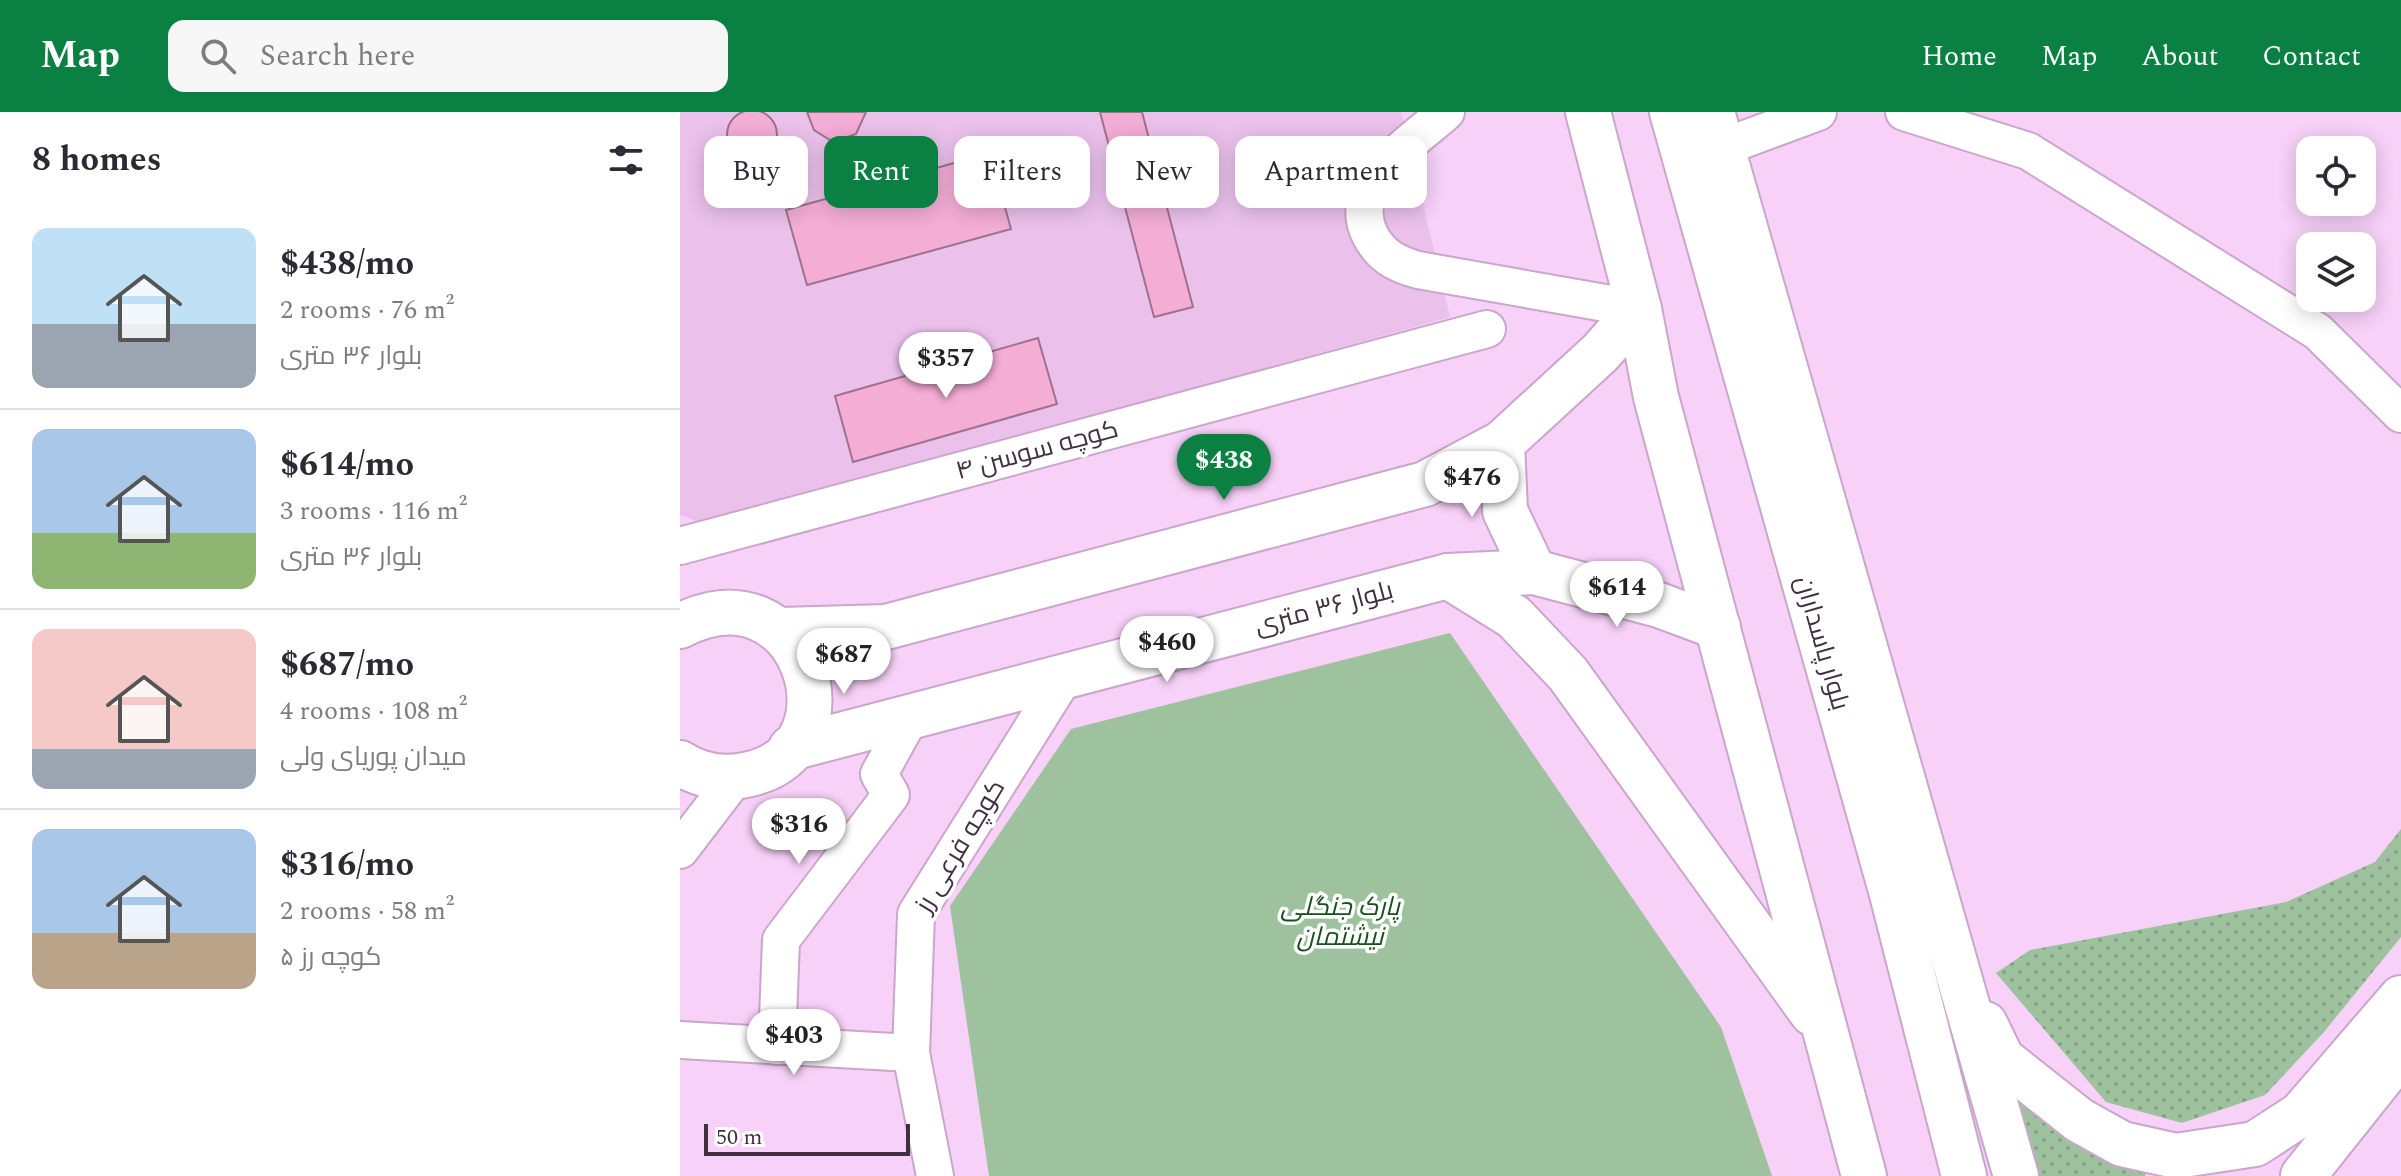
<!DOCTYPE html>
<html lang="en">
<head>
<meta charset="utf-8">
<style>
  :root { --surface:#fff; --page:#f7f7f7; --text:#2b2b33; --muted:#7c7c81; --line:#e1e1e2; --accent:#0b8043 }
  body { margin:0; font-family:Spectral,Cairo,serif; background:var(--page); color:var(--text); height:100vh; display:flex; flex-direction:column; font-size:30px; white-space:nowrap }
  * { box-sizing:border-box; margin:0 }
  p { font-size:26px; color:var(--muted) }
  .icon { flex:none; width:44px; height:44px; fill:none; stroke:currentColor; stroke-width:2; stroke-linecap:round; stroke-linejoin:round }
  .map { position:relative; flex:1; overflow:hidden }
  .panel { display:flex; flex-direction:column; background:var(--surface); width:680px }
  .panel>* { flex:none }
  .top-card { position:absolute; left:24px; top:24px; width:760px; height:72px; display:flex; gap:16px }
  .buttons { position:absolute; left:1616px; top:24px; display:grid; gap:16px }
  .buttons a { display:grid; place-items:center; width:80px; height:80px; border-radius:16px; background:var(--surface); box-shadow:0 4px 20px #0003; font-size:40px }
  .scale { position:absolute; left:24px; bottom:20px; width:206px; box-sizing:border-box; padding-left:8px; border:4px solid #403140; border-top:0; font-size:22px; line-height:28px; white-space:nowrap; color:#403140; -webkit-text-stroke:6px #fff; paint-order:stroke }
  .price { position:absolute; translate:-50% -68px; padding:0 18px; border-radius:28px; background:#fff; color:#222; font-size:26px; line-height:52px; filter:drop-shadow(0 2px 4px #0008) }
  .price::after { content:''; position:absolute; left:50%; top:48px; width:24px; height:18px; margin-left:-12px; background:inherit; clip-path:polygon(0 0,100% 0,50% 100%) }
  .price.current { background:var(--accent); color:#fff }
  ul { padding:0; list-style:none }
  li { display:flex; align-items:center; gap:24px; height:200px; padding:0 32px }
  li+li { border-top:2px solid var(--line) }
  li span { display:grid; place-items:center; flex:none; width:224px; height:160px; border-radius:16px; color:#555 }
  li>.icon { margin-inline-start:auto }
  span .icon { width:96px; height:96px; fill:#fffc; stroke-width:1 }
  li b { font-size:34px }
  h2 { display:flex; justify-content:space-between; align-items:center; height:96px; padding:0 32px; font-size:34px }
  .pill { padding:0 28px; border-radius:16px; background:var(--surface); box-shadow:0 4px 20px #0003; font-size:28px; line-height:72px }
  .pill.current { background:var(--accent); color:#fff }
  header { display:flex; align-items:center; gap:48px; box-sizing:border-box; height:112px; padding:0 40px; background:var(--accent); color:#fff }
  header strong { font-size:38px }
  nav { display:flex; gap:44px; margin-inline-start:auto; font-size:28px }
  .search { width:560px; height:72px; background:var(--page); display:flex; align-items:center; gap:20px; box-sizing:border-box; padding:0 28px; border-radius:16px; color:var(--muted); font-size:30px }
  main { display:flex; flex:1; min-height:0 }
  .map>svg:first-child { display:block }
  .built { fill:#ebc1ec }
  .grass { fill:url(#grass-dots) }
  .green { fill:#9ec19e }
  .building { fill:#f4add5; stroke:#9f728b; stroke-width:2 }
  .lines { fill:none; stroke-linecap:round; stroke-linejoin:round }
  .minor-casing { stroke:#caa6cb; stroke-width:40 }
  .major-casing { stroke:#caa6cb; stroke-width:48 }
  .minor { stroke:#fff; stroke-width:36 }
  .major { stroke:#fff; stroke-width:44 }
  .labels { text-anchor:middle; dominant-baseline:central; stroke-width:7; stroke-linejoin:round; paint-order:stroke }
  .street-label { font-size:26px; fill:#403140; stroke:#fff }
  .park-label { font-size:26px; font-style:italic; fill:#16501d; stroke:#fff }
</style>
</head>
<body>
<header>
<strong>Map</strong>
<div class="search"><svg class="icon" aria-label="search" viewBox="0 0 24 24"><circle cx="10" cy="10" r="6"/><path d="M15 15l6 6"/></svg>Search here</div>
<nav><a>Home</a><a>Map</a><a>About</a><a>Contact</a></nav>
</header>
<main>
<section class="panel">
<h2>8 homes<svg class="icon" aria-label="filters" viewBox="0 0 24 24"><path d="M4 7h16M4 17h16"/><circle cx="9" cy="7" r="2"/><circle cx="15" cy="17" r="2"/></svg></h2>
<ul>
<li><span style="background:linear-gradient(#bfe0f5 60%,#9aa5b1 0)"><svg class="icon" aria-label="home" viewBox="0 0 24 24"><path d="M3 11l9-7 9 7M6 9v11h12V9"/></svg></span><div><b>$438/mo</b><p>2 rooms · 76 m²</p><p>بلوار ۳۶ متری</p></div></li>
<li><span style="background:linear-gradient(#a9c7e8 65%,#8fb573 0)"><svg class="icon" aria-label="home" viewBox="0 0 24 24"><path d="M3 11l9-7 9 7M6 9v11h12V9"/></svg></span><div><b>$614/mo</b><p>3 rooms · 116 m²</p><p>بلوار ۳۶ متری</p></div></li>
<li><span style="background:linear-gradient(#f6c9c9 75%,#9aa5b1 0)"><svg class="icon" aria-label="home" viewBox="0 0 24 24"><path d="M3 11l9-7 9 7M6 9v11h12V9"/></svg></span><div><b>$687/mo</b><p>4 rooms · 108 m²</p><p>میدان پوریای ولی</p></div></li>
<li><span style="background:linear-gradient(#a9c7e8 65%,#b9a48a 0)"><svg class="icon" aria-label="home" viewBox="0 0 24 24"><path d="M3 11l9-7 9 7M6 9v11h12V9"/></svg></span><div><b>$316/mo</b><p>2 rooms · 58 m²</p><p>کوچه رز ۵</p></div></li>
</ul>
</section>
<div class="map">
<svg width="1721" height="1064" viewBox="0 0 1721 1064">
  <defs>
    <pattern id="grass-dots" width="8" height="8" patternUnits="userSpaceOnUse" patternTransform="scale(2)"><rect width="8" height="8" fill="#9ec19e"/><path d="M2 2h.1M6 6h.1" fill="none" stroke="#829d82" stroke-width="1.8" stroke-linecap="round"/></pattern>
  </defs>
  <rect width="100%" height="100%" fill="#f7d1f8"/>
  <!-- built -->
  <polygon class="built" points="0,0 721,0 770,205 25,412 0,403"/>
  <!-- grass -->
  <g class="grass">
    <polygon points="1721,717 1721,825 1644,920 1585,983 1502,1011 1426,990 1316,861 1350,838 1606,790 1695,750"/>
    <polygon points="1337,984 1466,1060 1465,1064 1357,1064"/>
  </g>
  <!-- green -->
  <polygon class="green" points="770,521 1041,915 1092,1064 309,1064 270,794 391,617"/>
  <!-- building -->
  <g class="building">
    <circle cx="72" cy="23" r="25"/>
    <polygon points="127,0 186,0 176,22 159,28 150,28 134,18"/>
    <polygon points="420,0 462,0 513,195 474,205"/>
    <polygon points="310,41 331,117 127,173 106,98"/>
    <polygon points="358,226 377,292 173,350 155,284"/>
  </g>
  <g class="lines">
    <defs>
      <g id="minor">
        <path d="M766 0C735 28 664 71 690 123 701 144 716 152 738 158L959 197"/>
        <polyline points="1224,0 1348,39 1638,220 1721,302"/>
        <polyline points="1041,36 1138,0"/>
        <polyline points="0,434 807,217"/>
        <polyline points="0,738 55,666"/>
        <polyline points="0,928 231,941"/>
        <polyline points="97,934 101,828 211,683 199,662 231,604"/>
        <polyline points="255,1064 231,941 236,802 385,564"/>
      </g>
      <g id="major">
        <polyline points="908,0 959,197 976,285 1184,1064"/>
        <polyline points="992,0 1212,782 1284,1064"/>
        <polyline points="1032,0 1336,1064"/>
        <polyline points="822,331 825,399 854,460"/>
        <polyline points="768,464 834,505 888,562 1132,901"/>
        <path d="M0 514C123 450 182 636 70 662 45 668 22 665 0 651"/>
        <polyline points="100,518 206,515 745,372 822,331 920,241 959,197"/>
        <polyline points="111,636 768,464 854,460 979,493 1038,515"/>
        <polyline points="1305,912 1322,947 1399,1008 1442,1032 1496,1044 1575,1032 1621,1002 1721,886"/>
        <polyline points="1623,1064 1721,941"/>
      </g>
    </defs>
    <!-- minor casing -->
    <use href="#minor" class="minor-casing"/>
    <!-- major casing -->
    <use href="#major" class="major-casing"/>
    <!-- minor -->
    <use href="#minor" class="minor"/>
    <!-- major -->
    <use href="#major" class="major"/>
  </g>
  <g class="labels">
    <!-- street labels -->
    <g class="street-label">
      <text transform="translate(357 338) rotate(-15)">کوچه سوسن ۴</text>
      <text transform="translate(644 496) rotate(-15)">بلوار ۳۶ متری</text>
      <text transform="translate(1142 531) rotate(74)">بلوار پاسداران</text>
      <text transform="translate(280 734) rotate(-59)">کوچه فرعی رز</text>
    </g>
    <!-- park labels -->
    <g class="park-label">
      <text x="660" y="795">پارک جنگلی<tspan x="660" dy="30">نیشتمان</tspan></text>
    </g>
  </g>
</svg>
<div class="buttons">
<a><svg class="icon" aria-label="locate" viewBox="0 0 24 24"><circle cx="12" cy="12" r="6"/><path d="M12 2v4M12 18v4M2 12h4M18 12h4"/></svg></a>
<a><svg class="icon" aria-label="layers" viewBox="0 0 24 24"><path d="M12 4l9 5-9 5-9-5zM3 14l9 5 9-5"/></svg></a>
</div>
<div class="scale">50 m</div>
<b class="price" style="left:266px;top:288px">$357</b>
<b class="price current" style="left:544px;top:390px">$438</b>
<b class="price" style="left:792px;top:407px">$476</b>
<b class="price" style="left:937px;top:517px">$614</b>
<b class="price" style="left:487px;top:572px">$460</b>
<b class="price" style="left:164px;top:584px">$687</b>
<b class="price" style="left:119px;top:754px">$316</b>
<b class="price" style="left:114px;top:965px">$403</b>
<div class="top-card">
<a class="pill">Buy</a>
<a class="pill current">Rent</a>
<a class="pill">Filters</a>
<a class="pill">New</a>
<a class="pill">Apartment</a>
</div>
</div>
</main>
</body>
</html>
